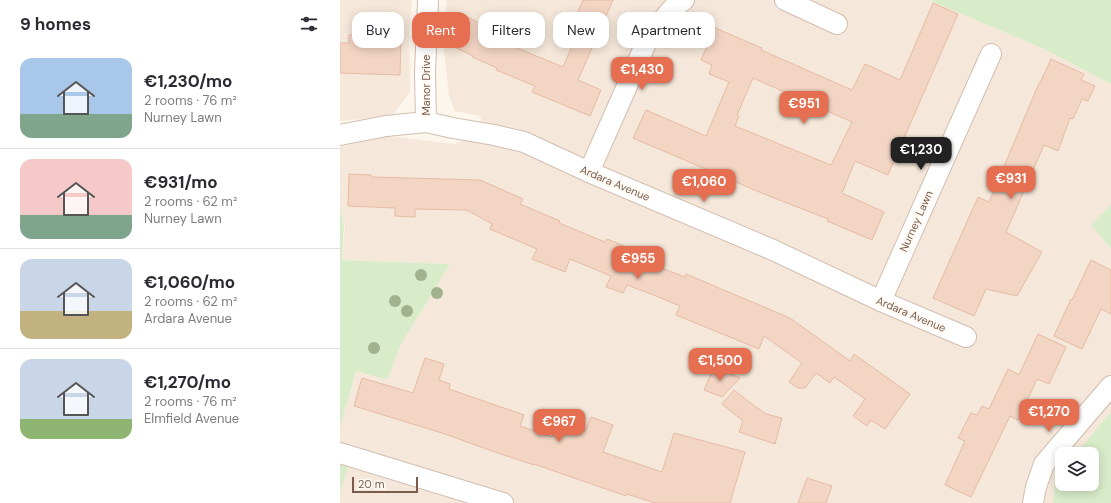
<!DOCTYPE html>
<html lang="en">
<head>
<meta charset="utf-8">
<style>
  :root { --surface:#fff; --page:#f2f2f3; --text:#2b2b33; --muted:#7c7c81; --line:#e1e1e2; --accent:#e76f51 }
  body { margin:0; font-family:"DM Sans",sans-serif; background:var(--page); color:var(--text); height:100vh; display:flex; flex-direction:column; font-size:15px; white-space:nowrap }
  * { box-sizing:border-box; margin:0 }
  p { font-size:13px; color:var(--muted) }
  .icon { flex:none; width:22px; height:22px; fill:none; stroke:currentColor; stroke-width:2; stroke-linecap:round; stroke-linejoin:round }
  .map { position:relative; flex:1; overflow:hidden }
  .side { display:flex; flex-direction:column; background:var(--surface); width:340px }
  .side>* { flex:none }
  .guide { position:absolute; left:12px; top:12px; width:380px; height:36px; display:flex; gap:8px }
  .fabs { position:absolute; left:715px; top:447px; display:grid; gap:8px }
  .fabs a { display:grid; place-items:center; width:44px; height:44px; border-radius:8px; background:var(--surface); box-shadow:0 2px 10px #0003; font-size:20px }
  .scale { position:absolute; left:12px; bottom:10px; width:66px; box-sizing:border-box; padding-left:4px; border:2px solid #7a5c4d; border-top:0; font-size:11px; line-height:14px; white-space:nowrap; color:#7a5c4d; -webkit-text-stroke:3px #fffaf3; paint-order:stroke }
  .price { position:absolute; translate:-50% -34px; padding:0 9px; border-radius:8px; background:var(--accent); color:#fff; font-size:13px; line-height:26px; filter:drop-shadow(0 1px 2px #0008) }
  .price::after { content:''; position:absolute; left:50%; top:24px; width:12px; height:9px; margin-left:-6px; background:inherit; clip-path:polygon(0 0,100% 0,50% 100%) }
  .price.current { background:#222; color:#fff }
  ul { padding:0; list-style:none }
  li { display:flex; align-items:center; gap:12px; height:100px; padding:0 20px }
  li+li { border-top:1px solid var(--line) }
  li span { display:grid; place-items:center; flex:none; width:112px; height:80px; border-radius:12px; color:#555 }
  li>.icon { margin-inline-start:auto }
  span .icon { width:48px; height:48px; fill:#fffc; stroke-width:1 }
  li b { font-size:17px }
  h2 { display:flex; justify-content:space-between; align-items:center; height:48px; padding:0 20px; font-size:17px }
  .pill { padding:0 14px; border-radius:12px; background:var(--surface); box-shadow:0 2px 10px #0003; font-size:14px; line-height:36px }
  .pill.current { background:var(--accent); color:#fff }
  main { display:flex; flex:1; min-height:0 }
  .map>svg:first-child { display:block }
  .residential { fill:#f5e8da; fill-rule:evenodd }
  .green { fill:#d8ecc9 }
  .building { fill:#f3d5c3; stroke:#e6bba3; fill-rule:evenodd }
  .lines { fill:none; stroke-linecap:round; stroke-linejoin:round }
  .street-casing { stroke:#d1beb0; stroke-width:22 }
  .street { stroke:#fff; stroke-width:20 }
  .tree { fill:#a0b28e }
  .labels { text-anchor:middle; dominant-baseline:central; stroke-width:4; stroke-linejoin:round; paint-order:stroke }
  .street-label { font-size:11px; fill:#7a5c4d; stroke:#fffaf3 }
</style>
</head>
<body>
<main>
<section class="side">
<h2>9 homes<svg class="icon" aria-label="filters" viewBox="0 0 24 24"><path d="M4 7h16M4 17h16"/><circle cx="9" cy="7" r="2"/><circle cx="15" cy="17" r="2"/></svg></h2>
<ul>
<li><span style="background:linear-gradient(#a9c7e8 70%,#7fa58c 0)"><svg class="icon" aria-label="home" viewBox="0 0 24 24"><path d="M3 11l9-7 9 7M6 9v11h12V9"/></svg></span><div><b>€1,230/mo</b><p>2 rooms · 76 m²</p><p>Nurney Lawn</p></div></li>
<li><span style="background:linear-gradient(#f6c9c9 70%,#7fa58c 0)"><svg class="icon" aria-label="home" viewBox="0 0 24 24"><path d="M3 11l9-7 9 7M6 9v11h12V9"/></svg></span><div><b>€931/mo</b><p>2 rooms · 62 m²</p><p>Nurney Lawn</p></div></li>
<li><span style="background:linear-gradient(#c9d6e8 65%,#c2b280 0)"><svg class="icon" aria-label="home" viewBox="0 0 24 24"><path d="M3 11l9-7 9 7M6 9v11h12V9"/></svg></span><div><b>€1,060/mo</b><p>2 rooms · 62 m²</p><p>Ardara Avenue</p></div></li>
<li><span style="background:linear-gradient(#c9d6e8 75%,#8fb573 0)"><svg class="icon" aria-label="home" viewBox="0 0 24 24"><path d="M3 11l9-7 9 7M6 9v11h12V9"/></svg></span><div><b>€1,270/mo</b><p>2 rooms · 76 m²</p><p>Elmfield Avenue</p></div></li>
</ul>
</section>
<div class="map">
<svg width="771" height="503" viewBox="0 0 771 503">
  <rect width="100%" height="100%" fill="#fdf6ec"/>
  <!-- residential -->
  <g class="residential">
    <polygon points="0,0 72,0 69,31 70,92 52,116 0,121"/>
    <path d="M107 0H589L704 49 771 84V205L752 225 771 249V503H0V493L11 456 0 453V427L16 371 47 380 60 346 110 264 2 260 5 225 0 208V147L48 136 114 144 138 136 141 116 115 111 109 96 103 42ZM722 454H752V484H722Z"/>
  </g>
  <!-- green -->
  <g class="green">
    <polygon points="589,0 771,0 771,84 704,49"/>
    <polygon points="771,205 771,249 751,225"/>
    <polygon points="0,208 4,225 2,260 110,264 60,346 47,380 16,371 0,427"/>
    <polygon points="771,412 771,503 713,503 716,477 722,470 722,484 752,484 752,454 736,454"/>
    <polygon points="0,453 11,456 0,493"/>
  </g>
  <!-- building -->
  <g class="building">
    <polygon points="243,0 273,0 238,80 261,90 250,116 192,92 195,86 156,70 157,68 132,57 133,56 112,46 117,34 114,32 122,14 139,23 138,25 162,36 160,41 223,67 239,30 232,26"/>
    <path d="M593 3 618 14 548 175 515 161 502 193 544 212 532 240 487 221 488 219 424 194 293 138 306 110 366 136 389 82 369 74 372 65 361 60 375 28 422 48 421 50 512 90 525 64 560 80ZM413 78 512 122 491 165 395 126 399 116 397 115Z"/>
    <polygon points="9,35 61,35 60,75 0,73 0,43 9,43"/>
    <polygon points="711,59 744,74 741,80 755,86 748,101 742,99 733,119 730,118 718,151 704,145 666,232 702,252 677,296 646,289 634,316 593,298 638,197 649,202 699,83 700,83"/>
    <polygon points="9,174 31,175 31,177 140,180 183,199 180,204 220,221 219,223 265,242 267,239 301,253 298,259 345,277 346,274 450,318 510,361 514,354 570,394 545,429 531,420 527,426 513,416 525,399 494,377 490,383 476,373 465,388 458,388 449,382 462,363 424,336 419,349 336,315 340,306 311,294 287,285 283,293 266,287 271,276 230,259 225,272 192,259 197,249 150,229 152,224 127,210 75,209 75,217 55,216 55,208 8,206"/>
    <polygon points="751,260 771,270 771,314 761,309 742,349 714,336 731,299 732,300"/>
    <polygon points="698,334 726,347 709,384 697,379 678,420 670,416 631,497 605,485 625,441 618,438 631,413 637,415 642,406 649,409 668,369 679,375"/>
    <polygon points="85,358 104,364 99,380 110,384 109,389 184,415 180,426 212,437 217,421 245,431 251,417 273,425 263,452 322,472 334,433 405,452 390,503 315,503 287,494 286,496 194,464 194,465 155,452 102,433 14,406 22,378 73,393"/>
    <polygon points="374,367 400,378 382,397 364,390"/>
    <polygon points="394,390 412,404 426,414 442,418 435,444 399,432 403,421 382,404"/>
    <polygon points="467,478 492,486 486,503 458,503"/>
  </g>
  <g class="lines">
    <defs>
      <g id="street">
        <polyline points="445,0 497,24"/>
        <polyline points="86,122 85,73 88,0"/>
        <polyline points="0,135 46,126 86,122 113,128 154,135 184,142 249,172 433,250 541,301 626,337"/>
        <polyline points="249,172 310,34 332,9 344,0"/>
        <polyline points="541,301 651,54"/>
        <polyline points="0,453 163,503"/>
        <polyline points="693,503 696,487 704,464 771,386"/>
      </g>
    </defs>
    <!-- street casing -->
    <use href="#street" class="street-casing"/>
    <!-- street -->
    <use href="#street" class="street"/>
  </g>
  <!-- trees -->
  <g class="tree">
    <circle cx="81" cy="275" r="6"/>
    <circle cx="97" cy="293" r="6"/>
    <circle cx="55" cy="301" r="6"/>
    <circle cx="67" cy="311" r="6"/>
    <circle cx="34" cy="348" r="6"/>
  </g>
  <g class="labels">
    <!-- street labels -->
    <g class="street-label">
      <text transform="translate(86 85) rotate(-90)">Manor Drive</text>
      <text transform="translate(275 183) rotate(23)">Ardara Avenue</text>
      <text transform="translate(576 221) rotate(-66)">Nurney Lawn</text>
      <text transform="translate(571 314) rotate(23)">Ardara Avenue</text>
    </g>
  </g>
</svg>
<div class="fabs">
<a><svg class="icon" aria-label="layers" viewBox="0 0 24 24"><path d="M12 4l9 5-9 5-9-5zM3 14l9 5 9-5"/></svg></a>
</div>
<div class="scale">20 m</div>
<b class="price" style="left:302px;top:91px">€1,430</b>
<b class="price" style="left:464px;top:125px">€951</b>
<b class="price current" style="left:581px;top:171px">€1,230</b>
<b class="price" style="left:671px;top:200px">€931</b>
<b class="price" style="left:364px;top:203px">€1,060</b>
<b class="price" style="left:298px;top:280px">€955</b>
<b class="price" style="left:380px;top:382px">€1,500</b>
<b class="price" style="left:709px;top:433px">€1,270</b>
<b class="price" style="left:219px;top:443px">€967</b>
<div class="guide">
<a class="pill">Buy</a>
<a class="pill current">Rent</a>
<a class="pill">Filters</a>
<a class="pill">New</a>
<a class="pill">Apartment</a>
</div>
</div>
</main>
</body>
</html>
